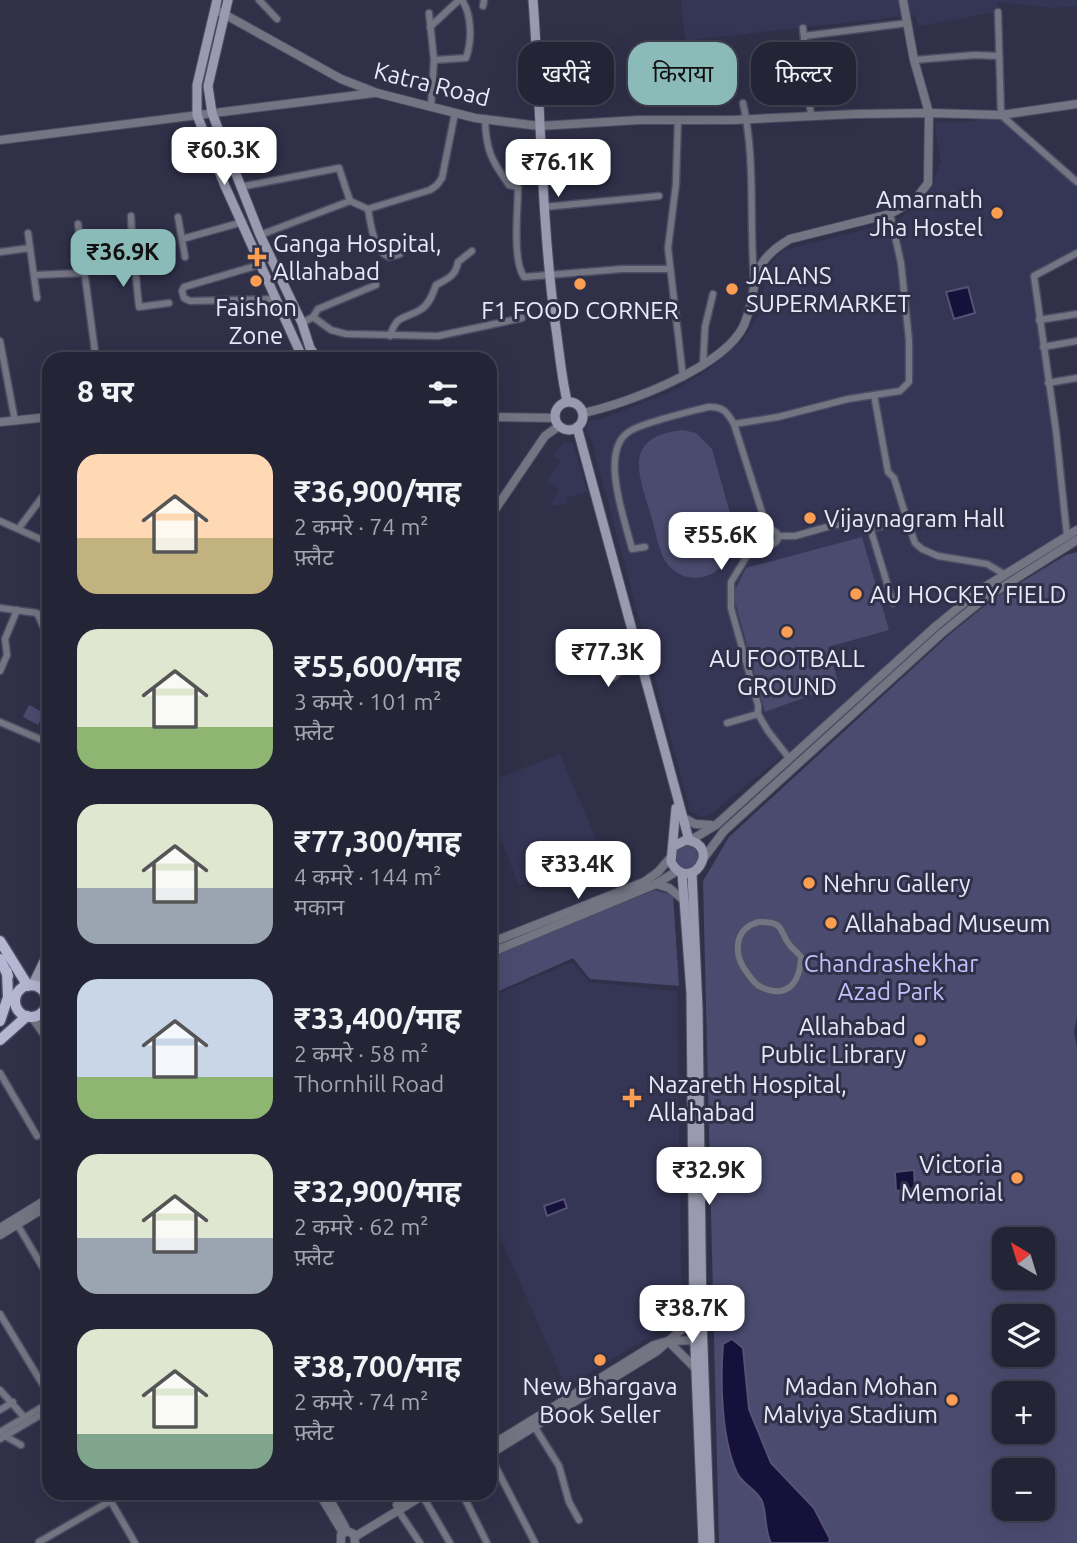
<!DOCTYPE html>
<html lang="hi">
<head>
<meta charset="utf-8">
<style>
  :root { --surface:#242437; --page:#303042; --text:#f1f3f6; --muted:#a3a4ad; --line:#414152; --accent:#8bbbb9 }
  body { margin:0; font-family:Ubuntu,"Noto Sans Devanagari",sans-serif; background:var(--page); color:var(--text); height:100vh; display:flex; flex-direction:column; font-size:26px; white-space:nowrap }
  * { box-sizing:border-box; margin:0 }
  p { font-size:23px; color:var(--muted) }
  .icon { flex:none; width:38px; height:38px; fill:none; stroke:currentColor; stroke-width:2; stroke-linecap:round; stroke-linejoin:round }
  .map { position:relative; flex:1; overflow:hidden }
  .sheet { position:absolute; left:42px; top:352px; width:455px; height:1148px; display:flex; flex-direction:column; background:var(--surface); border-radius:21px; box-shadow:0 7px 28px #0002,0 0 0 2px var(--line) }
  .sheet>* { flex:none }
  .banner { position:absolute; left:518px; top:42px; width:453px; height:63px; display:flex; gap:14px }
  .needle { width:46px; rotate:322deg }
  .tools { position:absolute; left:992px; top:1227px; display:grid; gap:14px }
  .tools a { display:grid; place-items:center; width:63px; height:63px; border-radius:14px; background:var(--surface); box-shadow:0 7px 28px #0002,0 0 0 2px var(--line); font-size:35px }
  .price { position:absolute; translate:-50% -60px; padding:0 16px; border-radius:14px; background:#fff; color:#222; font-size:23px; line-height:46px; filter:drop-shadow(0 2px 4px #0008) }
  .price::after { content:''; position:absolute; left:50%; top:42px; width:21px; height:16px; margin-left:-10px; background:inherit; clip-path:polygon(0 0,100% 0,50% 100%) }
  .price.active { background:var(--accent); color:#111 }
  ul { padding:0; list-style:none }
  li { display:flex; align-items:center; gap:21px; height:175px; padding:0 35px }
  li span { display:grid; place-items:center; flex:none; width:196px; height:140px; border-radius:21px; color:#555 }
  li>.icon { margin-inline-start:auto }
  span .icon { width:84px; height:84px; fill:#fffc; stroke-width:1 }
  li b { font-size:30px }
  h2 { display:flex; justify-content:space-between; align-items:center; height:84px; padding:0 35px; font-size:30px }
  .chip { padding:0 24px; border-radius:21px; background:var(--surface); box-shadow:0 7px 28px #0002,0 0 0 2px var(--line); font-size:24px; line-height:63px }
  .chip.active { background:var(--accent); color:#111 }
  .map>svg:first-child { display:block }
  .built { fill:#353555 }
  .green { fill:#4b4b70; fill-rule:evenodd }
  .water { fill:#16113a; stroke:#555274; stroke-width:2 }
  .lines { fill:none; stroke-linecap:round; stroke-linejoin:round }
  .minor-casing { stroke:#4d4e65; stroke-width:9 }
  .tertiary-casing { stroke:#4d4e65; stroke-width:10 }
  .secondary-casing { stroke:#4d4e65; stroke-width:11 }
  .primary-casing { stroke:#4d4e65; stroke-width:13 }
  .minor { stroke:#747582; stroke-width:6 }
  .tertiary { stroke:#747582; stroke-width:8 }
  .secondary { stroke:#999aaf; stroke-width:9 }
  .primary { stroke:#b5b7d2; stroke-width:10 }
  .poi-dot { fill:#fb9e51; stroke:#303049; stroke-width:2.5 }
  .labels { text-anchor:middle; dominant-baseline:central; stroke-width:6; stroke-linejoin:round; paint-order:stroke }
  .street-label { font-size:24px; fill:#e8e9fa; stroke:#303049 }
  .poi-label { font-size:24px; fill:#e8e9fa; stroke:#303049; text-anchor:start }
  .park-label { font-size:24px; fill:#c0c2fe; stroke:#303049 }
</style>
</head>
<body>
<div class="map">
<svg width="1077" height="1543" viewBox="0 0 1077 1543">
  <rect width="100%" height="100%" fill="#303049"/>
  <!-- built -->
  <g class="built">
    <polygon points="681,0 1077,0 1077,6 1054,8 998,2 998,12 919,26 915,15 685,41"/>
    <polygon points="1001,117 1077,181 1077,255 1032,276 1030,280 1039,320 1073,540 984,594 711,814 702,817 690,811 592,442 586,428 590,420 598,420 673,391 708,370 743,340 759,315 766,275 773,260 785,250 897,221 916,205 932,185 941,161 934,122 966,122"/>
    <polygon points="564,442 573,443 587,492 566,498 567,504 552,506 550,503 559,490 547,481 560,461 553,456"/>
    <polygon points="560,754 602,853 519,886 490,811 490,781"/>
    <polygon points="572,962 589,982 677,991 682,1317 566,1387 490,1214 490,997"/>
  </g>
  <!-- green -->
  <g class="green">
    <path d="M683 430 696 433 712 449 736 534C737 569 694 594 668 565 659 554 656 533 652 519 640 477 619 437 683 430Z"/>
    <polygon points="862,537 889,630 828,647 839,685 765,712 733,594 746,568"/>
    <path d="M1077 552V1016L1074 1032 1077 1048V1543H719L703 881 729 837 949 635 993 599 1066 555ZM1004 1239H1043V1278H1004ZM1004 1316H1043V1354H1004ZM1004 1393H1043V1432H1004ZM1004 1470H1043V1508H1004Z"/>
    <polygon points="29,705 44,713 38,725 23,717"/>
    <circle cx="686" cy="857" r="12"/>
    <polygon points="655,890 673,895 679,986 590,979 573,958 490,995 490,956"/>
  </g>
  <!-- water -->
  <g class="water">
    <polygon points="968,287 975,313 954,319 946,292"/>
    <polygon points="914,1170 915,1189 896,1191 895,1172"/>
    <polygon points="564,1199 567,1208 547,1216 544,1206"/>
    <path d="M732 1339 743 1348 749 1409 771 1463 814 1508 830 1539 829 1543H771C764 1530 767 1514 762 1501 756 1489 742 1484 737 1473 721 1438 720 1381 723 1344Z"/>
  </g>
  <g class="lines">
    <defs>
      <g id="minor">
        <polyline points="259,0 277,19"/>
        <polyline points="483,6 484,0"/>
        <polyline points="998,12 1001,115 1077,182"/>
        <polyline points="429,13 434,60 431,107"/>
        <polyline points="430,27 459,0"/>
        <polyline points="803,28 811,117"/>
        <polyline points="804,36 908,23"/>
        <path d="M434 60 466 58C472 41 472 15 462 0"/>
        <polyline points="914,60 975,55 999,56"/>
        <path d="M743 103C756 161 749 220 754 279"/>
        <path d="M485 119C486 150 491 160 509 185L518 187C518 209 512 260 524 277L622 269H670"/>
        <polyline points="678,119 676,184 668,248 683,377"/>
        <polyline points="240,187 339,168 350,201 260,235"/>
        <polyline points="350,201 368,209 430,190 437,185 442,178 455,113"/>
        <polyline points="544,207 659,196"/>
        <path d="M368 209C371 225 373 250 389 257L400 254"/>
        <polyline points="131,216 132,238"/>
        <polyline points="178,217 185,257"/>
        <polyline points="78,224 96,359"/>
        <polyline points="28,233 37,298"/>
        <polyline points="182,239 243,222"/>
        <polyline points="81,246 132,238 139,307 169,303"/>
        <polyline points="0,252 30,248"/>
        <polyline points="262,264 184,287 182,291 184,298 190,301 276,299"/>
        <polyline points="34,275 85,273"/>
        <polyline points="313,317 331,330 346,334 438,336 522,318"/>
        <polyline points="1039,320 1077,314"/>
        <polyline points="302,323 313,317 318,309 376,285"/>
        <path d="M390 336C397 314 403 320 420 310 429 305 433 294 436 285 447 279 456 276 458 262L472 251"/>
        <polyline points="0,341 15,421"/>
        <polyline points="1043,347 1077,341"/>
        <polyline points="703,365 705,327 713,294"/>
        <polyline points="1048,383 1077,378"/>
        <polyline points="874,395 888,472 894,478 907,520"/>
        <polyline points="0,521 49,543"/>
        <polyline points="869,524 878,527 907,520 915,543 922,549 938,556 987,564 1004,574"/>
        <polyline points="19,528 43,496 49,495"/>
        <circle cx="771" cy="537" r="7"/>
        <polyline points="779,536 795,536 834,525 869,524 893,603"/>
        <polyline points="1067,536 1056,431 1034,276 1077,253"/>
        <path d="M645 547 632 549C625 520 598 450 630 431 645 422 689 412 708 407 723 406 727 412 734 424L778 417 848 399 900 391 909 382V340L901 263 890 214"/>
        <polyline points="0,608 37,613 49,639"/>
        <polyline points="41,620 49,601"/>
        <polyline points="610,655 606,661 606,670 614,677 621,670 620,656"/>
        <polyline points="559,665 600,653 620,656 639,651"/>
        <polyline points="0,671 7,655 5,639 17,610"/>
        <polyline points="758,714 768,731 789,758"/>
        <polyline points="0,722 49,743"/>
        <polyline points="727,723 758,714 758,705 731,608 731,582 766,525 734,424"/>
        <path d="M759 922C786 922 778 930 789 944 793 950 797 951 801 957 800 984 786 1000 759 986 755 984 751 978 748 974 733 956 733 928 759 922Z"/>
        <polyline points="0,1073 37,1136"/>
        <polyline points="17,1224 49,1278"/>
        <polyline points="0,1314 49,1395"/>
        <polyline points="0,1390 25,1418"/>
        <polyline points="0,1410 13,1402"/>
        <polyline points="534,1426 559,1466 569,1502 579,1520"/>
        <polyline points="0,1432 49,1403"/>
        <polyline points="5,1436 21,1445"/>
        <polyline points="0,1439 49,1410"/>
        <polyline points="490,1456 535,1543"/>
        <polyline points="106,1493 135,1543"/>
        <polyline points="462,1493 487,1543"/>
        <polyline points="422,1495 450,1543"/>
        <polyline points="398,1510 420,1543"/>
        <polyline points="39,1542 124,1493"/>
      </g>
      <g id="tertiary">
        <polyline points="215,9 341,79 377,93 475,118 539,126 639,120 733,120 855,114 929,113 1001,115 1077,104"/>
        <polyline points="0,140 374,93"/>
        <path d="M583 413C626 404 725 367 744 325 761 285 744 266 790 239L890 214 915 200 928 183 929 113 914 60 903 0"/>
        <polyline points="490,417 555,418"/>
        <polyline points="0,422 49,417"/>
        <polyline points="490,517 545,436 559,426"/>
        <polyline points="682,817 695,824 711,825"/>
        <polyline points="691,840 716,825 936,626 980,590 1077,530"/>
        <polyline points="703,859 724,831 943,632 985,598 1077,540"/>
        <polyline points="656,884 669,888 685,901"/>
        <polyline points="490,943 644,882 658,872 670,858"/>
        <polyline points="490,953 656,884 677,871"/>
        <polyline points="47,1000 49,996"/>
        <polyline points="44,1010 49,1023"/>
        <polyline points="32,1017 49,1041"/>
        <polyline points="0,1228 49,1198"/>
        <polyline points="0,1235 49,1205"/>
        <polyline points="668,1341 696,1369"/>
        <polyline points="490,1446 654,1345 668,1341 699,1340"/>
        <polyline points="490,1454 657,1351 694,1319"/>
        <polyline points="319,1493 343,1533"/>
        <polyline points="326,1493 345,1527"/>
        <polyline points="397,1505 415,1493"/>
        <polyline points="356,1536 427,1493"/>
        <polyline points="341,1543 341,1535 347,1531 354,1534 355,1543"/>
      </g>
      <g id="secondary">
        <polyline points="217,0 197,85 197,115 225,186 303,359"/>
        <polyline points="228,0 208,86 212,113 260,235 302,323 310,348 317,359"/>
        <path d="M533 0C541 107 541 215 555 322 559 348 561 375 567 401"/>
        <circle cx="569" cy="416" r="14"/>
        <polyline points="577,427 689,840"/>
        <path d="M674 846 686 840C724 845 690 896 671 862L676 808"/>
        <polyline points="682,873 691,993 694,1323 703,1543"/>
        <polyline points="692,873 698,1009 702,1319 710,1543"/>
        <polyline points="32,986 49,951"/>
        <polyline points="39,988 49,965"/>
      </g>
      <g id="primary">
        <polyline points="0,941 28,986"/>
        <polyline points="0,959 8,976"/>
        <circle cx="31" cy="1001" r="16"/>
        <polyline points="0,1021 8,997 7,972"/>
        <polyline points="0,1040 27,1016"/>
      </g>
    </defs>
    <!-- minor casing -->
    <use href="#minor" class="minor-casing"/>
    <!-- tertiary casing -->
    <use href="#tertiary" class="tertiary-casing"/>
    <!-- secondary casing -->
    <use href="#secondary" class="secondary-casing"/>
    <!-- primary casing -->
    <use href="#primary" class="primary-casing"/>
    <!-- minor -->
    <use href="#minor" class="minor"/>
    <!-- tertiary -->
    <use href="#tertiary" class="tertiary"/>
    <!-- secondary -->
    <use href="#secondary" class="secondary"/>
    <!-- primary -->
    <use href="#primary" class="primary"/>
  </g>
  <!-- markers -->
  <g class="poi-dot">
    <circle cx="997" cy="213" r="7"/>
    <path d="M253.5 246.5h7v7h7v7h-7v7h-7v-7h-7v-7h7z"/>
    <circle cx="256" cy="281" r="7"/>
    <circle cx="580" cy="284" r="7"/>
    <circle cx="732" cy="289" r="7"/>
    <circle cx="810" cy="518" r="7"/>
    <circle cx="856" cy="594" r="7"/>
    <circle cx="787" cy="632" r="7"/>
    <circle cx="809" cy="883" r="7"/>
    <circle cx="831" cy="923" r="7"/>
    <circle cx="920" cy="1040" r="7"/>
    <path d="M628.5 1087.5h7v7h7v7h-7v7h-7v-7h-7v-7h7z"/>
    <circle cx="1017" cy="1178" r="7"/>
    <circle cx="600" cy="1360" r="7"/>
    <circle cx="952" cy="1400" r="7"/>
  </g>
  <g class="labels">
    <!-- street labels -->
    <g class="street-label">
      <text transform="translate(432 84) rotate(14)">Katra Road</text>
    </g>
    <!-- poi labels -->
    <g class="poi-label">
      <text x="983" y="199" text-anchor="end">Amarnath<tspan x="983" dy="28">Jha Hostel</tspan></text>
      <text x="273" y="243">Ganga Hospital,<tspan x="273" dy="28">Allahabad</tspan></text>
      <text x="746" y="275">JALANS<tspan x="746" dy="28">SUPERMARKET</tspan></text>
      <text x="256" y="307" text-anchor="middle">Faishon<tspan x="256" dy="28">Zone</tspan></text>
      <text x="580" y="310" text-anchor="middle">F1 FOOD CORNER</text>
      <text x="824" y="518">Vijaynagram Hall</text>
      <text x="870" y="594">AU HOCKEY FIELD</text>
      <text x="787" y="658" text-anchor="middle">AU FOOTBALL<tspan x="787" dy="28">GROUND</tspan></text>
      <text x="823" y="883">Nehru Gallery</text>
      <text x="845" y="923">Allahabad Museum</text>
      <text x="906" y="1026" text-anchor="end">Allahabad<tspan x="906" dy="28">Public Library</tspan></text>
      <text x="648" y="1084">Nazareth Hospital,<tspan x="648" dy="28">Allahabad</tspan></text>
      <text x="1003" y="1164" text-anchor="end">Victoria<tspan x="1003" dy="28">Memorial</tspan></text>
      <text x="600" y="1386" text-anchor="middle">New Bhargava<tspan x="600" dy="28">Book Seller</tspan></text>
      <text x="938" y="1386" text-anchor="end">Madan Mohan<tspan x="938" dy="28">Malviya Stadium</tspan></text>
    </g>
    <!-- park labels -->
    <g class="park-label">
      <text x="891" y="963">Chandrashekhar<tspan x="891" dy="28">Azad Park</tspan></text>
    </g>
  </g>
</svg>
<div class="tools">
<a><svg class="needle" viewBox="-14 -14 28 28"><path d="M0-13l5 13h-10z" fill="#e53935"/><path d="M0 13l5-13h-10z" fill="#a3a4ad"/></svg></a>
<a><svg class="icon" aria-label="layers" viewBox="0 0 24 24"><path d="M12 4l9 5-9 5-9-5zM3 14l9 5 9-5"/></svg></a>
<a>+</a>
<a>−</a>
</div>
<b class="price" style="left:224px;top:187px">₹60.3K</b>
<b class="price" style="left:558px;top:199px">₹76.1K</b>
<b class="price active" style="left:123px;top:289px">₹36.9K</b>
<b class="price" style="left:721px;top:572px">₹55.6K</b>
<b class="price" style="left:608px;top:689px">₹77.3K</b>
<b class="price" style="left:578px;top:901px">₹33.4K</b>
<b class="price" style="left:709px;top:1207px">₹32.9K</b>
<b class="price" style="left:692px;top:1345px">₹38.7K</b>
<div class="banner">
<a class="chip">खरीदें</a>
<a class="chip active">किराया</a>
<a class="chip">फ़िल्टर</a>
</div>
<section class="sheet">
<h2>8 घर<svg class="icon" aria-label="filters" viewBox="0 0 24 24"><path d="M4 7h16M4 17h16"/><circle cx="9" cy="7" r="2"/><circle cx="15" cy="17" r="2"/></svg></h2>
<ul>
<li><span style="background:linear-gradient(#ffd9b3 60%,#c2b280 0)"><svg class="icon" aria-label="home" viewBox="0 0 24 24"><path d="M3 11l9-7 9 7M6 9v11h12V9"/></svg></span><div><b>₹36,900/माह</b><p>2 कमरे · 74 m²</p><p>फ़्लैट</p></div></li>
<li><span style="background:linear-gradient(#dfe7d0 70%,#8fb573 0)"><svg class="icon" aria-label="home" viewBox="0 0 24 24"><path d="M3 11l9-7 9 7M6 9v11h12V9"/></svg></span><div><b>₹55,600/माह</b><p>3 कमरे · 101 m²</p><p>फ़्लैट</p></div></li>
<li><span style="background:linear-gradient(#dfe7d0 60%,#9aa5b1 0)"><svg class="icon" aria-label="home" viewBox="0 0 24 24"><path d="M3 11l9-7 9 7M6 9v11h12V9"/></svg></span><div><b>₹77,300/माह</b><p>4 कमरे · 144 m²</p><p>मकान</p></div></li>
<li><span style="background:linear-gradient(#c9d6e8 70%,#8fb573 0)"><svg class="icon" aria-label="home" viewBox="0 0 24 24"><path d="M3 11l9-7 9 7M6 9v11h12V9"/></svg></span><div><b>₹33,400/माह</b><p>2 कमरे · 58 m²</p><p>Thornhill Road</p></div></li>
<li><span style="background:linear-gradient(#dfe7d0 60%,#9aa5b1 0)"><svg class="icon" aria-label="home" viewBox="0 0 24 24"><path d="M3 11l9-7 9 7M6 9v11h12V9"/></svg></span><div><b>₹32,900/माह</b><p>2 कमरे · 62 m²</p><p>फ़्लैट</p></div></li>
<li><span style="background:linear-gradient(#dfe7d0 75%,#7fa58c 0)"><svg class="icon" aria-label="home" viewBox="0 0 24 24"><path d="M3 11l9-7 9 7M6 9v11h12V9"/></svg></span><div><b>₹38,700/माह</b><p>2 कमरे · 74 m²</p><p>फ़्लैट</p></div></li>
</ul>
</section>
</div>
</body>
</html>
